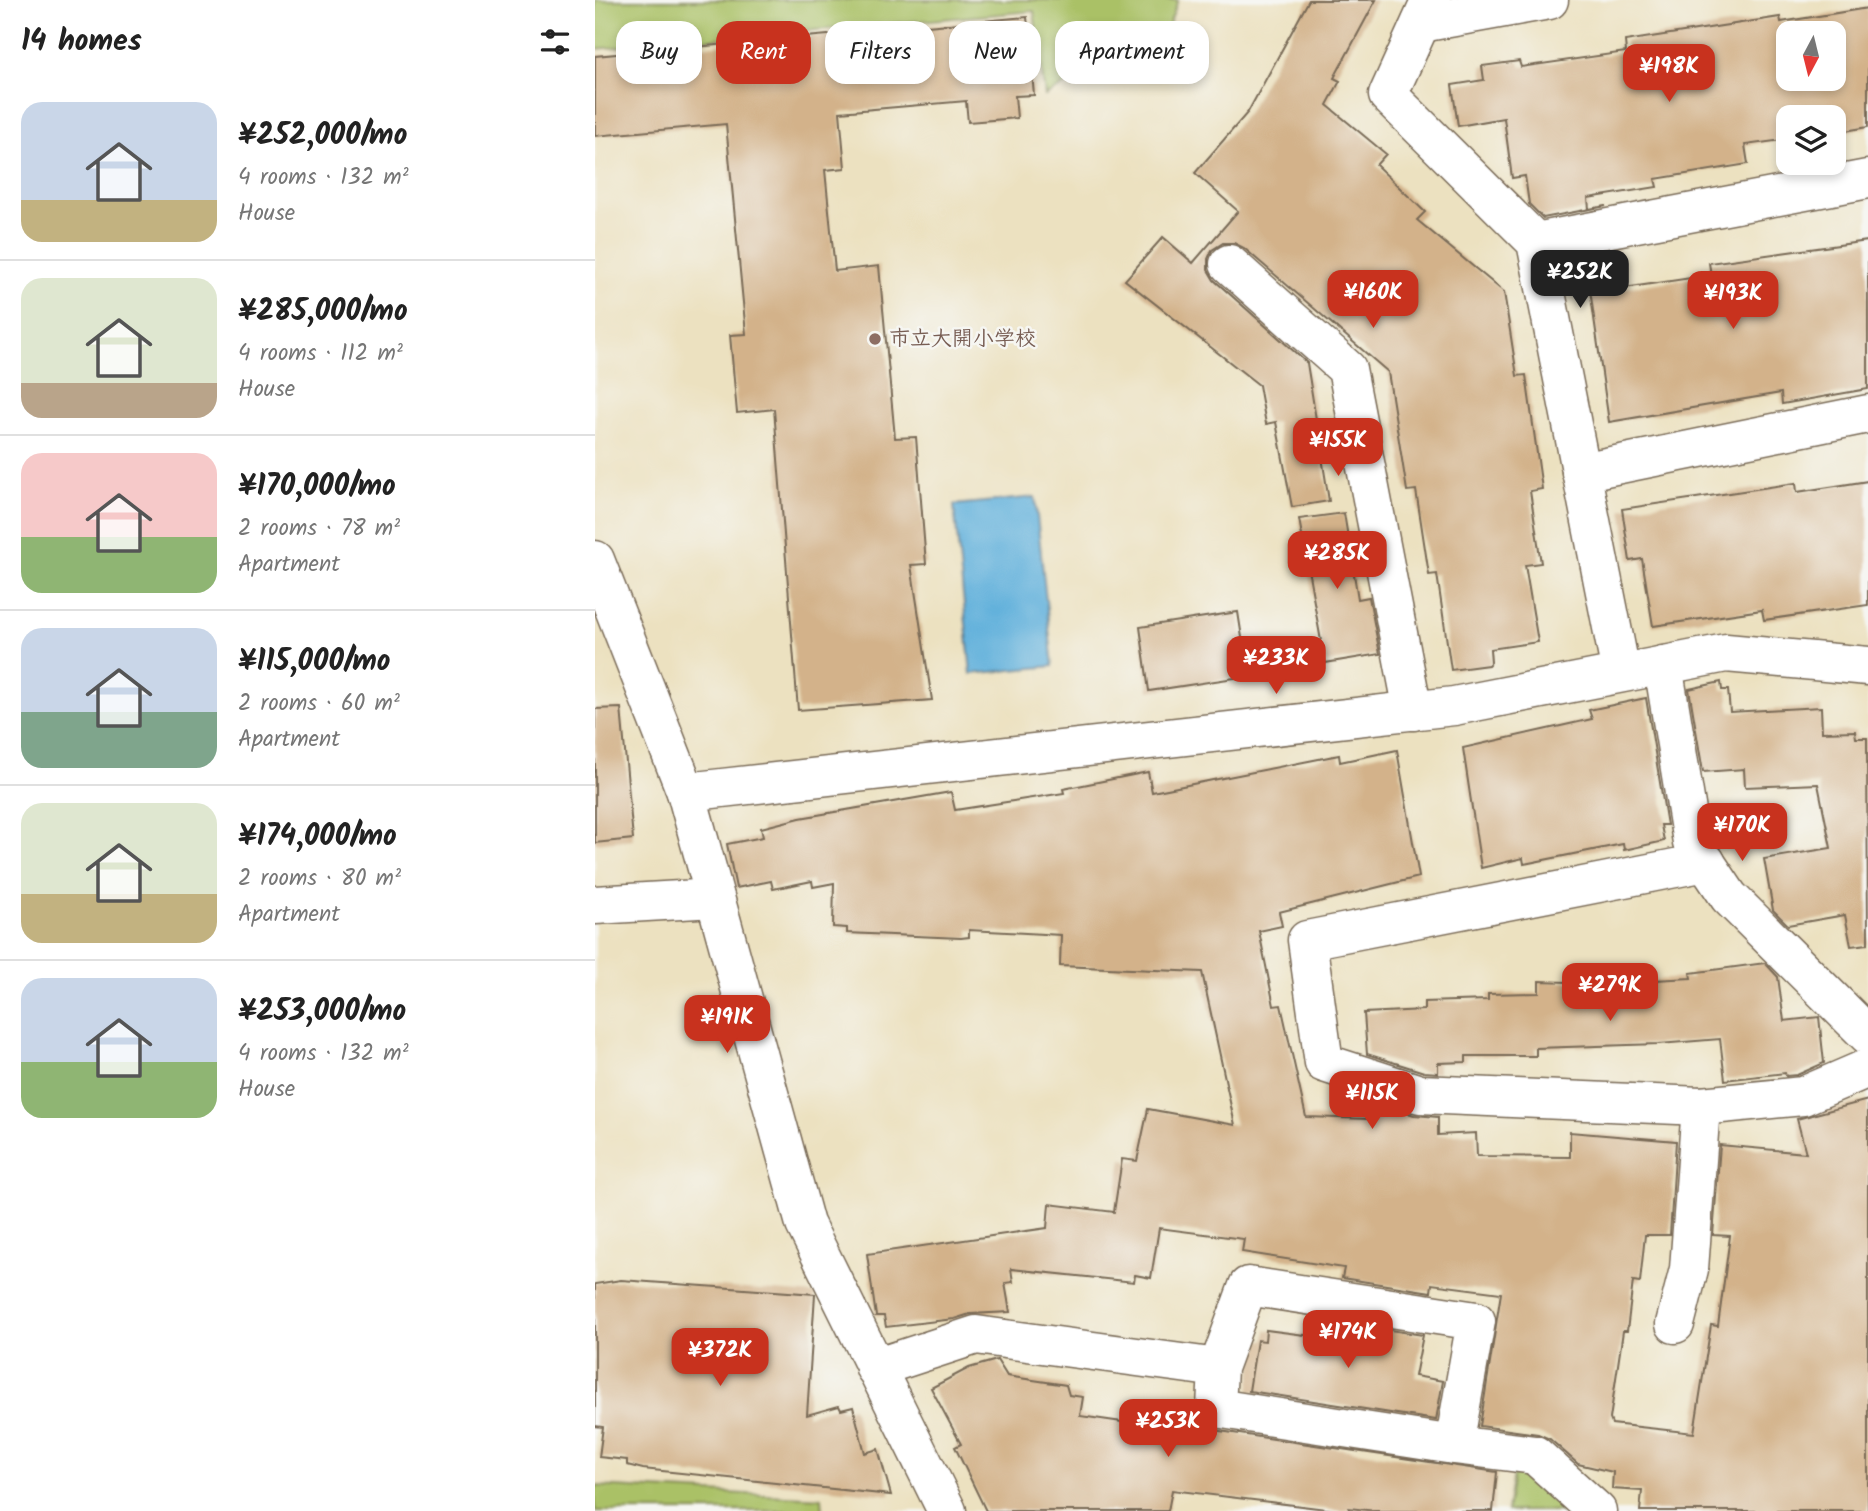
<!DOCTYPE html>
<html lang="en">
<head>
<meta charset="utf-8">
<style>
  :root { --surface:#fff; --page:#f2f2f2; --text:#222; --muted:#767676; --line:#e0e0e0; --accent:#c8321e }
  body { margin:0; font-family:Kalam,"Klee One",sans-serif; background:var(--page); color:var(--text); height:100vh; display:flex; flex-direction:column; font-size:26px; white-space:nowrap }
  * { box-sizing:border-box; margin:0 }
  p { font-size:23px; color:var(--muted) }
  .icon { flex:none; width:38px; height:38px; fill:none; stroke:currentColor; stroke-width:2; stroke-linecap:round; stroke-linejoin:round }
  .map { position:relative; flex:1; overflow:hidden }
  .sheet { display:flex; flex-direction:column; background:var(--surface); width:595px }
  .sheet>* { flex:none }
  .top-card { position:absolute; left:21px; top:21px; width:665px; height:63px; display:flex; gap:14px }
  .needle { width:46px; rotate:187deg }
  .fabs { position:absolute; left:1181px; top:21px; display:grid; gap:14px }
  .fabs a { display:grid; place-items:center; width:70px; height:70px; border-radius:14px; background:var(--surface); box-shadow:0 4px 10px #0003; font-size:35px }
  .price { position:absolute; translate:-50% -60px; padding:0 16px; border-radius:14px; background:var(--accent); color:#fff; font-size:23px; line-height:46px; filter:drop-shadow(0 2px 4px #0008) }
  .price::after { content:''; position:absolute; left:50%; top:42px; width:21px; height:16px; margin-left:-10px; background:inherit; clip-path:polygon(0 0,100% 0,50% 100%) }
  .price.selected { background:#222; color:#fff }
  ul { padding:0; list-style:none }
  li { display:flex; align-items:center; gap:21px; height:175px; padding:0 21px }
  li+li { border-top:2px solid var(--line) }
  li span { display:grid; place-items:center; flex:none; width:196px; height:140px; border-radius:21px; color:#555 }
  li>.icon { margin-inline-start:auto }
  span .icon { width:84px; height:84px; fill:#fffc; stroke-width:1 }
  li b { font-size:30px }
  h2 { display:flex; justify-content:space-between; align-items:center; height:84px; padding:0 21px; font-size:30px }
  .chip { padding:0 24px; border-radius:21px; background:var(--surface); box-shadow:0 4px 10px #0003; font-size:24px; line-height:63px }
  .chip.selected { background:var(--accent); color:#fff }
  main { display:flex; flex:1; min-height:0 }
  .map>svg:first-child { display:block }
  .green { fill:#aac166; stroke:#727642; stroke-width:2 }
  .water { fill:#61b0db; stroke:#4e6d7c; stroke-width:2 }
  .building { fill:#d3b28a; fill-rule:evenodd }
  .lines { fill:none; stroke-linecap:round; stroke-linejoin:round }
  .minor-casing { stroke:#796a57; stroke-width:41 }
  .minor { stroke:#fff; stroke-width:38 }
  .education-dot { fill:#8d6e63; stroke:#f6f6f2; stroke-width:2.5 }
  .labels { text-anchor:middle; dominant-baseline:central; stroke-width:5; stroke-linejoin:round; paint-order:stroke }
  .education-label { font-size:21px; font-weight:bold; fill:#785e54; stroke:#f6f6f2; text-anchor:start }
</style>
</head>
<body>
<main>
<section class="sheet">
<h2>14 homes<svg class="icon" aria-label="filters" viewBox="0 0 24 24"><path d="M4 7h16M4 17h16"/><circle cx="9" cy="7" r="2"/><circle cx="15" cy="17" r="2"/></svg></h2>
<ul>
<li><span style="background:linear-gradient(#c9d6e8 70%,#c2b280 0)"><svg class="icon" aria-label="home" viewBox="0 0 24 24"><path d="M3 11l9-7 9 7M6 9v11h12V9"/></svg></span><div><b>¥252,000/mo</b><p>4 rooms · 132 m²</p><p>House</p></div></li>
<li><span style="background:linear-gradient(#dfe7d0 75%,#b9a48a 0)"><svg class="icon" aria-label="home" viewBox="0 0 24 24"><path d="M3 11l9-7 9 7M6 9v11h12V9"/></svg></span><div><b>¥285,000/mo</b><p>4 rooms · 112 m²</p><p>House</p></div></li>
<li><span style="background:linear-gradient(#f6c9c9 60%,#8fb573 0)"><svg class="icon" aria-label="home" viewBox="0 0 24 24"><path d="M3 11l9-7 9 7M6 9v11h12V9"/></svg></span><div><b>¥170,000/mo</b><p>2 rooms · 78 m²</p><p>Apartment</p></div></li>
<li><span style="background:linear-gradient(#c9d6e8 60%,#7fa58c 0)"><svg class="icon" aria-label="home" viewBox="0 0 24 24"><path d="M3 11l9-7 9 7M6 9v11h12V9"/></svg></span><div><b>¥115,000/mo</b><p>2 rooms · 60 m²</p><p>Apartment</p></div></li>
<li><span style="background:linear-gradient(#dfe7d0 65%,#c2b280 0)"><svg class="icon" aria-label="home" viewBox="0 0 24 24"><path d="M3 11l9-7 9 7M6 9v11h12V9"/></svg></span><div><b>¥174,000/mo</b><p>2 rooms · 80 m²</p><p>Apartment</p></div></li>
<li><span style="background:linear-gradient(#c9d6e8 60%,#8fb573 0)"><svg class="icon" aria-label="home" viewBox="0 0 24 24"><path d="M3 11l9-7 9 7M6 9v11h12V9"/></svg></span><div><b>¥253,000/mo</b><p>4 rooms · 132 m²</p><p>House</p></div></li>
</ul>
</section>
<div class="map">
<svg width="1273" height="1511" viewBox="0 0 1273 1511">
  <rect width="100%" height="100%" fill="#f6f6f2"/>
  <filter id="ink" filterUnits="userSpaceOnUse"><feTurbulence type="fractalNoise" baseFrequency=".0143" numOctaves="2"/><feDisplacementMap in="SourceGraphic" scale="14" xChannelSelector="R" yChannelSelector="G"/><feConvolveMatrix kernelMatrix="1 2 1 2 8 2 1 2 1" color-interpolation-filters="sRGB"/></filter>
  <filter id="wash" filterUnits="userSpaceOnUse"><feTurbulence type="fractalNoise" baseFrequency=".00686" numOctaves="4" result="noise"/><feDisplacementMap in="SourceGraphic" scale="28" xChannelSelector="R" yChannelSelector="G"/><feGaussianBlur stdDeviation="1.57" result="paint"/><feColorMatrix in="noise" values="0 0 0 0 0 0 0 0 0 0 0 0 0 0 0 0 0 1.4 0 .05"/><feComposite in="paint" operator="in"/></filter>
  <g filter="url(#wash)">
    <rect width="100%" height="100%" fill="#ece1c0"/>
    <!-- green -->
    <g class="green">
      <polygon points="0,0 583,0 574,25 450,96 439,11 0,49"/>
      <polygon points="919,1468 972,1511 912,1511"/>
      <polygon points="0,1486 227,1498 228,1511 0,1511"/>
    </g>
    <!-- water -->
    <polygon class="water" points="440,497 458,666 376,674 359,505"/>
    <g id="blocks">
      <!-- building -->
      <g class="building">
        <polygon points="714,0 781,0 739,78 745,81 732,105 791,154 781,165 830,212 822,220 909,292 922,376 931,375 947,489 935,491 946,563 930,565 943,642 895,649 896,662 893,665 856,670 842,574 834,575 821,490 812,491 793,372 649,248 639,243 628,243 617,250 613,259 613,270 619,280 712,363 734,501 697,507 681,422 671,424 664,385 530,280 568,237 598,263 643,211 600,173 653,112"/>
        <path d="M1273 8V127L1239 133V117H1194V139L1150 145 1153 164 1060 179 1062 187 993 198 994 209 1011 206 948 218 934 204 930 176 917 178 909 118 863 126 857 85 889 80 887 66 924 61 926 67 1031 52 1030 41 1185 17 1186 22ZM1194 33H1239V79H1194Z"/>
        <polygon points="432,17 439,95 420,96 422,118 373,122 371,101 245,112 250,168 230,170 240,271 284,266 300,438 321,437 331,564 316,565 337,700 203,710 179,409 142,413 135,335 151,334 131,124 0,136 0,56"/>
        <polygon points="1273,241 1273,389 1187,404 1186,393 1014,422 990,255 1023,249 1029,288 1116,275 1114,263"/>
        <polygon points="1273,481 1273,605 1169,620 1167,610 1058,626 1047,559 1035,561 1027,509 1201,483 1202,492"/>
        <polygon points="749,513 763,599 774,597 785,654 730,663 704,519"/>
        <polygon points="643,612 653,676 554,691 545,627"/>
        <polygon points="1126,682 1127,690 1133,690 1135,712 1226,707 1227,732 1260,731 1261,738 1272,738 1273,944 1256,946 1250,915 1193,925 1178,910 1169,859 1236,848 1223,784 1150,787 1149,769 1108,772 1094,689"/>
        <polygon points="1051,698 1072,825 1066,825 1069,841 1029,850 1028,844 929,864 928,858 886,868 868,748 997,719 994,710"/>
        <polygon points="26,708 38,839 0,843 0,709"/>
        <polygon points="802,750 824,877 684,912 687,926 664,931 679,1006 686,1005 711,1117 775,1119 774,1101 819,1115 843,1117 843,1135 881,1133 882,1156 975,1157 975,1132 1081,1141 1075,1235 1050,1235 1045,1282 1038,1281 1032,1331 1028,1331 1015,1419 1017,1424 1099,1433 1116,1325 1123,1326 1135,1236 1118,1235 1125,1145 1211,1153 1202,1119 1273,1100 1273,1511 1045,1511 1047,1491 1017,1489 1018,1472 983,1464 955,1439 943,1434 885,1426 906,1293 837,1284 836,1292 747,1278 749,1268 647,1252 649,1239 564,1228 556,1278 540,1275 539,1282 416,1269 418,1282 410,1283 415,1312 375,1314 359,1319 291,1327 289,1316 281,1316 272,1254 452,1228 454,1204 519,1212 527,1159 542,1161 553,1109 640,1125 607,972 465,966 466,935 374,930 374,937 366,938 252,933 252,928 238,927 239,883 218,887 217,881 178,889 176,881 141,888 132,844 168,837 166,828 205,818 356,792 360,810 469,793 468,789 553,772 557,792 744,755 745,762"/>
        <polygon points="1170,963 1183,977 1189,1021 1224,1017 1229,1063 1202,1075 1191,1076 1190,1073 1130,1080 1125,1039 1064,1044 941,1048 941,1056 871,1056 871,1062 843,1063 843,1073 829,1072 772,1054 769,1013 829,1010 829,1002 893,1000 893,994 944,993 944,981 1004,983 1096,978 1095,973"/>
        <polygon points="26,1280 220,1294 212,1415 244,1406 246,1410 258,1407 270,1453 283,1449 296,1495 48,1469 32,1465 32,1460 4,1457 8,1427 0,1426 0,1284"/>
        <polygon points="742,1322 828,1335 820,1376 848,1381 841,1420 654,1391 662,1340 670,1341 671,1330 740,1339"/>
        <polygon points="402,1360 412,1376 471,1385 474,1395 488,1397 485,1416 555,1426 557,1412 602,1419 618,1430 902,1472 898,1511 781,1511 754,1508 753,1511 747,1511 577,1490 573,1511 391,1511 360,1447 366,1444 336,1388 374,1368"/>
      </g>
    </g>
  </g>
  <g filter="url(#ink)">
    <use href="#blocks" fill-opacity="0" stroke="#796a57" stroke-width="2"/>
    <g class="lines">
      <defs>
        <g id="minor">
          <polyline points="836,0 793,95 941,242 1026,673"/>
          <polyline points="826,23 954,0"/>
          <polyline points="941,242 1273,179"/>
          <polyline points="634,264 752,369 818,711"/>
          <polyline points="986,472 1273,414"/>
          <polyline points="0,560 91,792 210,1224 352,1511"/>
          <polyline points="1068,665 1097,842 1134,897 1273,1035"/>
          <polyline points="91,792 859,706 1131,653 1273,666"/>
          <polyline points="1111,862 712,940 729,1063 825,1094 1106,1106 1208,1096 1273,1068"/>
          <polyline points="0,905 120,898"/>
          <polyline points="1080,1324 1094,1269 1106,1106"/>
          <polyline points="280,1368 381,1335 623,1368 621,1408 859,1445 881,1321 653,1286 623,1368"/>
          <polyline points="859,1445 940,1455 1002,1511"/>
        </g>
      </defs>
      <!-- minor casing -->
      <use href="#minor" class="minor-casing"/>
      <!-- minor -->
      <use href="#minor" class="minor"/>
    </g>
  </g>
  <!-- markers -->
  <circle class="education-dot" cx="280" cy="339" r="7"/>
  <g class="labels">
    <!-- education labels -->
    <g class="education-label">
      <text x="294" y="339">市立大開小学校</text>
    </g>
  </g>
</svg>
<div class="fabs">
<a><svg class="needle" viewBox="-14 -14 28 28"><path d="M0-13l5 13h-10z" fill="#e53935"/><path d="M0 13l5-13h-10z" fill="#767676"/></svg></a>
<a><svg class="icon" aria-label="layers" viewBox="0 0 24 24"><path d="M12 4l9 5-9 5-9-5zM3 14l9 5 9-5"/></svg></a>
</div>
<b class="price" style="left:1074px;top:104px">¥198K</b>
<b class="price selected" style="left:985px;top:310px">¥252K</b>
<b class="price" style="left:778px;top:330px">¥160K</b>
<b class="price" style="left:1138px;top:331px">¥193K</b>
<b class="price" style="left:743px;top:478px">¥155K</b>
<b class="price" style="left:742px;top:591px">¥285K</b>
<b class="price" style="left:681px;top:696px">¥233K</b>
<b class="price" style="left:1147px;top:863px">¥170K</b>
<b class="price" style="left:1015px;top:1023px">¥279K</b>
<b class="price" style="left:132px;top:1055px">¥191K</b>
<b class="price" style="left:777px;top:1131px">¥115K</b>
<b class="price" style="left:753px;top:1370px">¥174K</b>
<b class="price" style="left:125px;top:1388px">¥372K</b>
<b class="price" style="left:573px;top:1459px">¥253K</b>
<div class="top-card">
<a class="chip">Buy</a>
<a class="chip selected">Rent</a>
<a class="chip">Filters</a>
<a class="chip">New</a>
<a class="chip">Apartment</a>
</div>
</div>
</main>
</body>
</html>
